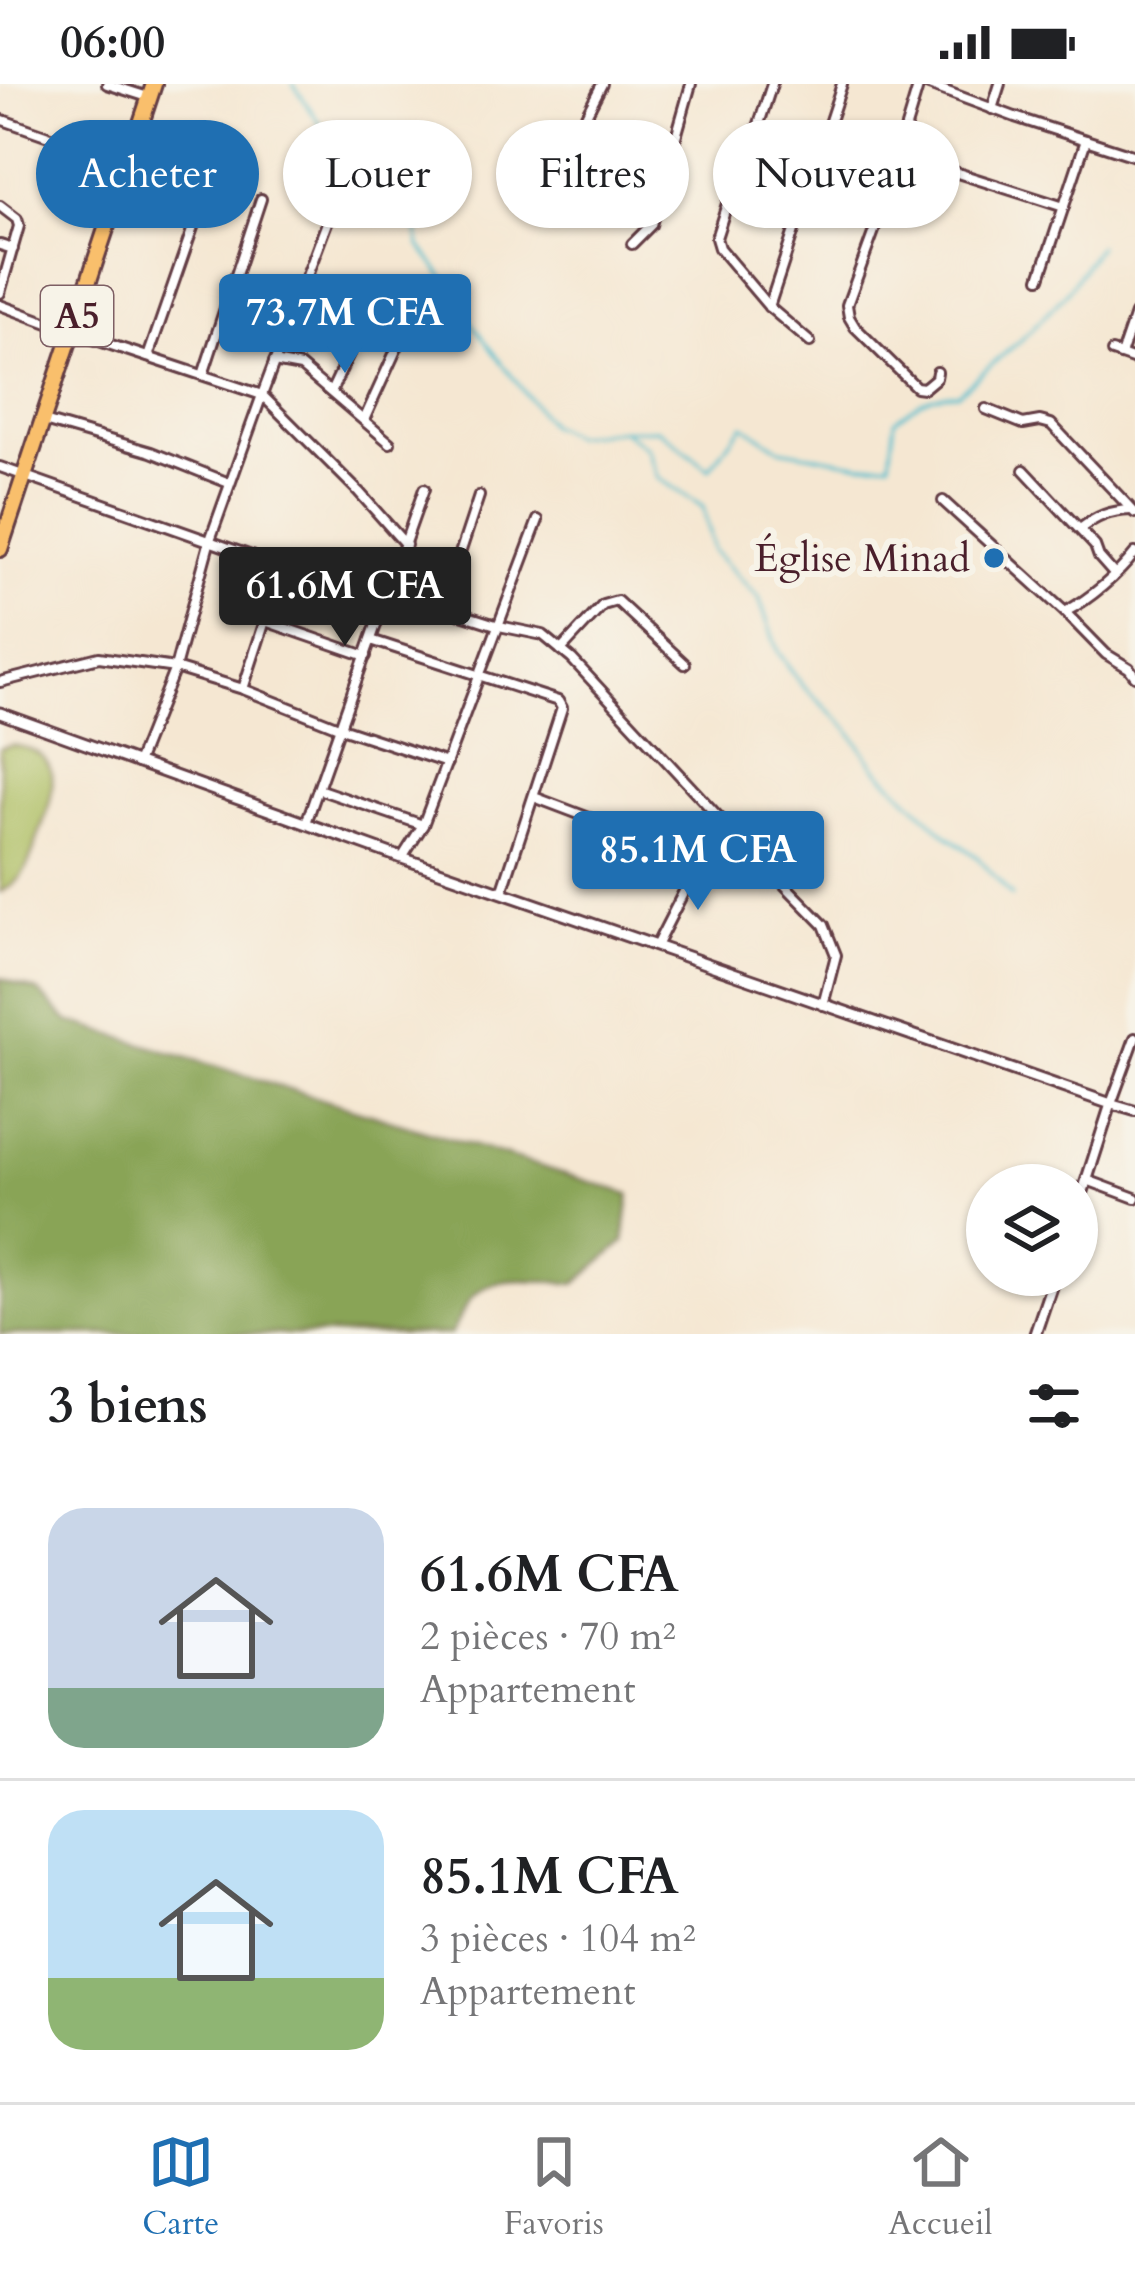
<!DOCTYPE html>
<html lang="fr">
<head>
<meta charset="utf-8">
<style>
  :root { --surface:#fff; --page:#f6f6f6; --text:#202124; --muted:#757577; --line:#e0e0e0; --accent:#1f6fb2 }
  body { margin:0; font-family:Cardo,serif; background:var(--page); color:var(--text); height:100vh; display:flex; flex-direction:column; font-size:45px; white-space:nowrap }
  * { box-sizing:border-box; margin:0 }
  p { font-size:39px; color:var(--muted) }
  .icon { flex:none; width:66px; height:66px; fill:none; stroke:currentColor; stroke-width:2; stroke-linecap:round; stroke-linejoin:round }
  .map { position:relative; height:1250px; overflow:hidden }
  .details { display:flex; flex-direction:column; background:var(--surface); flex:1 }
  .details>* { flex:none }
  .top-card { position:absolute; left:36px; top:36px; width:1065px; height:108px; display:flex; gap:24px }
  .buttons { position:absolute; left:966px; top:1080px; display:grid; gap:24px }
  .buttons a { display:grid; place-items:center; width:132px; height:132px; border-radius:50%; background:var(--surface); box-shadow:0 3px 9px #0004; font-size:60px }
  .price { position:absolute; translate:-50% -102px; padding:0 27px; border-radius:12px; background:var(--accent); color:#fff; font-size:39px; line-height:78px; filter:drop-shadow(0 3px 6px #0008) }
  .price::after { content:''; position:absolute; left:50%; top:72px; width:36px; height:27px; margin-left:-18px; background:inherit; clip-path:polygon(0 0,100% 0,50% 100%) }
  .price.active { background:#222; color:#fff }
  ul { padding:0; list-style:none }
  li { display:flex; align-items:center; gap:36px; height:300px; padding:0 48px }
  li+li { border-top:3px solid var(--line) }
  li span { display:grid; place-items:center; flex:none; width:336px; height:240px; border-radius:36px; color:#555 }
  li>.icon { margin-inline-start:auto }
  span .icon { width:144px; height:144px; fill:#fffc; stroke-width:1 }
  li b { font-size:51px }
  h2 { display:flex; justify-content:space-between; align-items:center; height:144px; padding:0 48px; font-size:51px }
  .chip { padding:0 42px; border-radius:54px; background:var(--surface); box-shadow:0 3px 9px #0004; font-size:42px; line-height:108px }
  .chip.active { background:var(--accent); color:#fff }
  .status { display:flex; justify-content:space-between; align-items:center; height:84px; padding:0 60px; background:var(--surface); direction:ltr }
  .status svg { height:33px; fill:currentColor }
  .tabs { display:flex; justify-content:space-around; align-items:center; height:168px; border-top:3px solid var(--line); background:var(--surface); font-size:33px; color:var(--muted) }
  .tabs a { display:grid; justify-items:center; gap:6px }
  .tabs .active { color:var(--accent) }
  .map>svg:first-child { display:block }
  .green { fill:#acbd61; stroke:#7b6e46; stroke-width:3 }
  .forest { fill:#89a457; stroke:#6a6241; stroke-width:3 }
  .lines { fill:none; stroke-linecap:round; stroke-linejoin:round }
  .stream { stroke:#53bece; stroke-width:3 }
  .minor-casing { stroke:#643d44; stroke-width:14 }
  .tertiary-casing { stroke:#643d44; stroke-width:15 }
  .primary-casing { stroke:#643d44; stroke-width:20 }
  .minor { stroke:#fff; stroke-width:8 }
  .tertiary { stroke:#fff; stroke-width:9 }
  .primary { stroke:#f9bf6c; stroke-width:14 }
  .poi-dot { fill:#1f6fb2; stroke:#f7f3e8; stroke-width:4.5 }
  .labels { text-anchor:middle; dominant-baseline:central; stroke-width:12; stroke-linejoin:round; paint-order:stroke }
  .shield { fill:#f7f3e8; stroke:#7e5f64; stroke-width:3 }
  .shield-label { font-size:36px; font-weight:bold; fill:#4a1f2b }
  .poi-label { font-size:39px; fill:#4a1f2b; stroke:#f7f3e8; text-anchor:end }
</style>
</head>
<body>
<div class="status"><b>06:00</b><svg viewBox="0 0 49 12"><path d="M0 12V9h3v3zM5 12V6h3v6zM10 12V3h3v9zM15 12V0h3v12zM26 1h20v11H26zM47 4h2v5h-2z"/></svg></div>
<div class="map">
<svg width="1135" height="1250" viewBox="0 0 1135 1250">
  <rect width="100%" height="100%" fill="#f7f3e8"/>
  <filter id="ink" filterUnits="userSpaceOnUse"><feTurbulence type="fractalNoise" baseFrequency=".00833" numOctaves="2"/><feDisplacementMap in="SourceGraphic" scale="24" xChannelSelector="R" yChannelSelector="G"/><feConvolveMatrix kernelMatrix="1 2 1 2 8 2 1 2 1" color-interpolation-filters="sRGB"/></filter>
  <filter id="wash" filterUnits="userSpaceOnUse"><feTurbulence type="fractalNoise" baseFrequency=".004" numOctaves="4" result="noise"/><feDisplacementMap in="SourceGraphic" scale="48" xChannelSelector="R" yChannelSelector="G"/><feGaussianBlur stdDeviation="2.7" result="paint"/><feColorMatrix in="noise" values="0 0 0 0 0 0 0 0 0 0 0 0 0 0 0 0 0 1.4 0 .05"/><feComposite in="paint" operator="in"/></filter>
  <g filter="url(#wash)">
    <rect width="100%" height="100%" fill="#f5e7d2"/>
    <!-- green -->
    <path class="green" d="M12 661C68 669 54 709 40 748 31 773 26 798 0 808V664Z"/>
    <!-- forest -->
    <path class="forest" d="M0 894 38 907 68 937 630 1110 624 1158 576 1200C544 1198 493 1187 471 1215 463 1225 457 1239 451 1250H0Z"/>
    <g class="lines">
      <!-- stream -->
      <g class="stream">
        <path d="M293 0C331 53 358 108 416 143L420 162 450 201 461 225 549 341 572 352 622 346 647 364 658 394 703 423 713 467 759 514 778 568 803 602 848 644 875 683 944 749 977 773 1012 812"/>
        <path d="M622 346 658 345 709 385 743 341 780 365 862 380 890 378 895 336C913 321 933 308 957 310L1022 255 1067 208 1098 162"/>
      </g>
    </g>
  </g>
  <g filter="url(#ink)">
    <g class="lines">
      <defs>
        <g id="minor">
          <polyline points="107,0 148,13"/>
          <polyline points="772,0 745,83 734,98 716,154 719,164 769,223 810,258"/>
          <polyline points="919,0 878,136 847,221 849,233 855,243 916,303 924,304 936,294 937,288"/>
          <polyline points="926,0 1015,33 1135,72"/>
          <polyline points="992,25 1000,0"/>
          <polyline points="0,35 128,80"/>
          <polyline points="898,70 1064,123"/>
          <polyline points="548,76 584,35 602,0"/>
          <polyline points="0,122 17,135 19,142 0,209"/>
          <polyline points="328,136 262,311 359,408 406,461"/>
          <polyline points="632,160 651,141 691,0"/>
          <polyline points="0,161 13,165"/>
          <polyline points="1040,194 1086,56"/>
          <polyline points="0,221 72,248 262,311 210,456 175,584 137,679"/>
          <polyline points="769,223 842,0"/>
          <polyline points="1112,268 1135,276"/>
          <polyline points="1121,271 1135,230"/>
          <polyline points="148,273 215,80"/>
          <polyline points="274,278 301,283 390,359"/>
          <polyline points="203,291 261,115"/>
          <polyline points="331,308 367,231"/>
          <polyline points="986,325 1023,340 1040,337 1051,340 1135,429"/>
          <polyline points="364,336 406,244"/>
          <polyline points="44,337 151,368 229,399"/>
          <polyline points="0,383 384,519"/>
          <polyline points="1024,386 1095,462 1099,473 1114,490"/>
          <polyline points="943,417 1065,528 1106,570 1129,584 1135,592"/>
          <path d="M1080 445C1097 432 1109 427 1131 426"/>
          <polyline points="389,507 499,542 543,551 572,575 727,742 824,841 836,871 823,921"/>
          <polyline points="442,524 479,412"/>
          <path d="M1065 528C1090 515 1118 491 1135 469"/>
          <polyline points="265,537 366,572"/>
          <polyline points="371,556 558,617 562,624 502,808"/>
          <polyline points="561,566 603,521 617,517 685,580"/>
          <polyline points="0,598 99,573 175,584 243,605 341,644 447,679"/>
          <polyline points="243,605 282,484"/>
          <polyline points="318,705 423,741"/>
          <polyline points="534,713 700,776"/>
          <polyline points="306,739 424,405"/>
          <polyline points="402,774 423,741 538,436"/>
          <polyline points="656,862 700,776 727,742"/>
          <polyline points="1135,954 1111,1020 1135,1027"/>
          <polyline points="1087,1096 1135,1114"/>
        </g>
        <g id="tertiary">
          <polyline points="0,629 402,774 1111,1020 1077,1126"/>
          <polyline points="1035,1250 1055,1191"/>
        </g>
        <polyline id="primary" points="0,465 154,0"/>
      </defs>
      <!-- minor casing -->
      <use href="#minor" class="minor-casing"/>
      <!-- tertiary casing -->
      <use href="#tertiary" class="tertiary-casing"/>
      <!-- primary casing -->
      <use href="#primary" class="primary-casing"/>
      <!-- minor -->
      <use href="#minor" class="minor"/>
      <!-- tertiary -->
      <use href="#tertiary" class="tertiary"/>
      <!-- primary -->
      <use href="#primary" class="primary"/>
    </g>
  </g>
  <!-- markers -->
  <circle class="poi-dot" cx="994" cy="474" r="12"/>
  <g class="labels">
    <!-- shield labels -->
    <rect class="shield" x="41" y="202" width="72" height="60" rx="9"/>
    <g class="shield-label">
      <text x="77" y="232">A5</text>
    </g>
    <!-- poi labels -->
    <g class="poi-label">
      <text x="970" y="474">Église Minad</text>
    </g>
  </g>
</svg>
<div class="buttons">
<a><svg class="icon" aria-label="layers" viewBox="0 0 24 24"><path d="M12 4l9 5-9 5-9-5zM3 14l9 5 9-5"/></svg></a>
</div>
<b class="price" style="left:345px;top:292px">73.7M CFA</b>
<b class="price active" style="left:345px;top:565px">61.6M CFA</b>
<b class="price" style="left:698px;top:829px">85.1M CFA</b>
<div class="top-card">
<a class="chip active">Acheter</a>
<a class="chip">Louer</a>
<a class="chip">Filtres</a>
<a class="chip">Nouveau</a>
</div>
</div>
<section class="details">
<h2>3 biens<svg class="icon" aria-label="filters" viewBox="0 0 24 24"><path d="M4 7h16M4 17h16"/><circle cx="9" cy="7" r="2"/><circle cx="15" cy="17" r="2"/></svg></h2>
<ul>
<li><span style="background:linear-gradient(#c9d6e8 75%,#7fa58c 0)"><svg class="icon" aria-label="home" viewBox="0 0 24 24"><path d="M3 11l9-7 9 7M6 9v11h12V9"/></svg></span><div><b>61.6M CFA</b><p>2 pièces · 70 m²</p><p>Appartement</p></div></li>
<li><span style="background:linear-gradient(#bfe0f5 70%,#8fb573 0)"><svg class="icon" aria-label="home" viewBox="0 0 24 24"><path d="M3 11l9-7 9 7M6 9v11h12V9"/></svg></span><div><b>85.1M CFA</b><p>3 pièces · 104 m²</p><p>Appartement</p></div></li>
</ul>
</section>
<nav class="tabs">
<a class="active"><svg class="icon" aria-label="map" viewBox="0 0 24 24"><path d="M3 6l6-2 6 2 6-2v14l-6 2-6-2-6 2zM9 4v14M15 6v14"/></svg>Carte</a>
<a><svg class="icon" aria-label="saved" viewBox="0 0 24 24"><path d="M7 4h10v16l-5-4-5 4z"/></svg>Favoris</a>
<a><svg class="icon" aria-label="home" viewBox="0 0 24 24"><path d="M3 11l9-7 9 7M6 9v11h12V9"/></svg>Accueil</a>
</nav>
</body>
</html>
